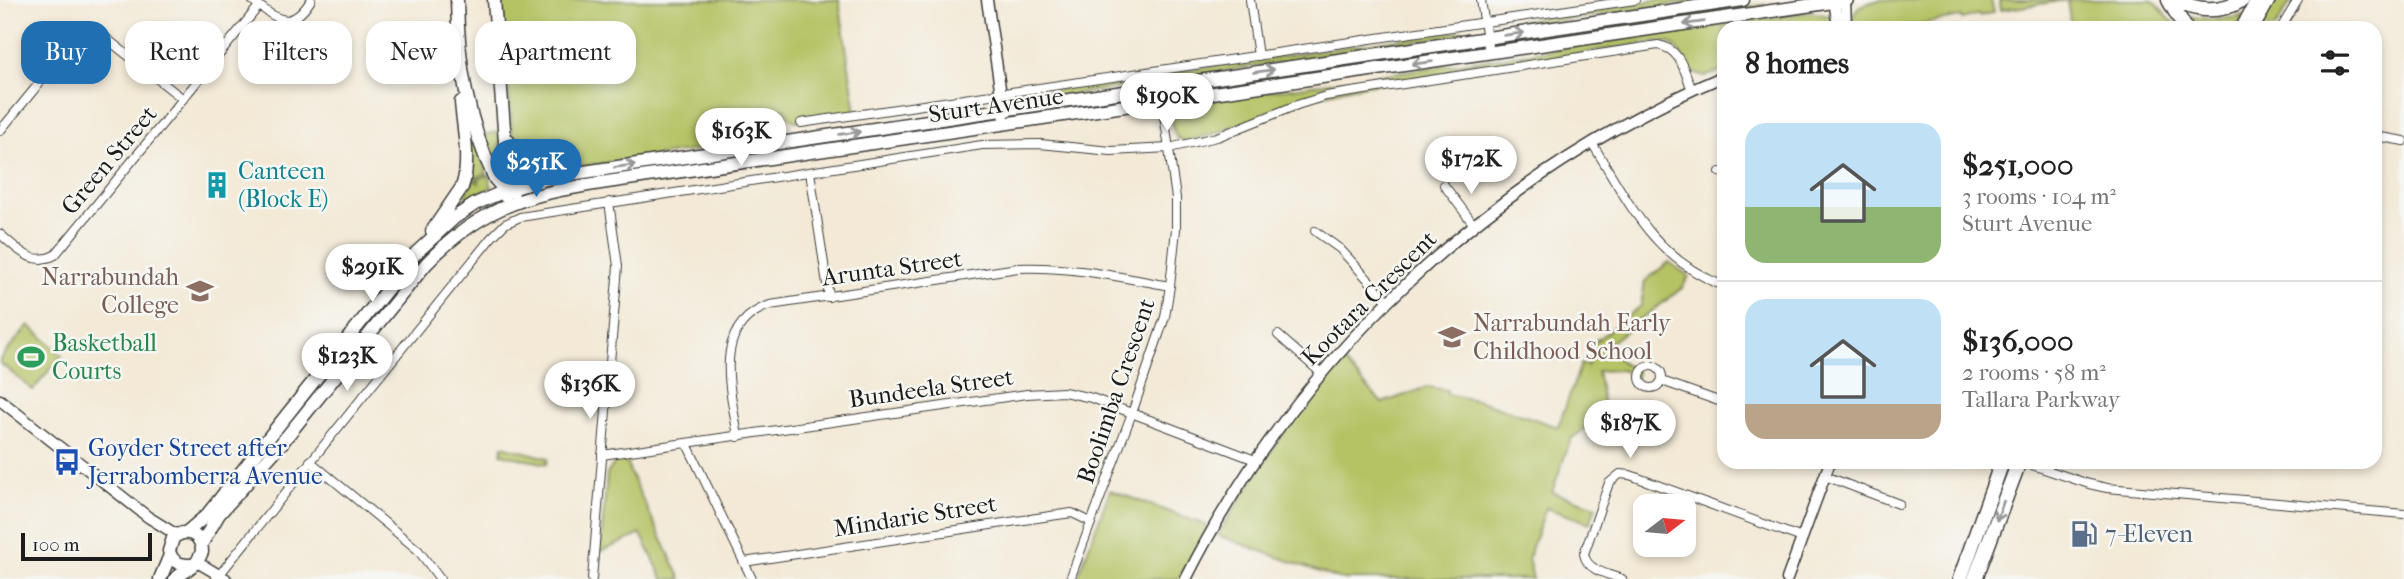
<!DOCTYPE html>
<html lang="en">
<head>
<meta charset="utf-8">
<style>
  :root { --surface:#fff; --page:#f2f2f2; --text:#222; --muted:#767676; --line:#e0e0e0; --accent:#1f6fb2 }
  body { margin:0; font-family:"IM FELL French Canon",serif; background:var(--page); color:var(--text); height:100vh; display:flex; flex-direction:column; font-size:26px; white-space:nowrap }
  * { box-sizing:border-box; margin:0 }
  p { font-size:23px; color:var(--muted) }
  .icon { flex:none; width:38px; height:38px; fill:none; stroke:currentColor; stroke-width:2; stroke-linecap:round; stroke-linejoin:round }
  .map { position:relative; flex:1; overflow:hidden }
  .panel { position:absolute; left:1717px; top:21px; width:665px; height:448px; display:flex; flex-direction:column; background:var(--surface); border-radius:21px; box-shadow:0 4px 10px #0003 }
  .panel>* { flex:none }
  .guide { position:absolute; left:21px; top:21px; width:665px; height:63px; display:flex; gap:14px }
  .needle { width:46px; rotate:74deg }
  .buttons { position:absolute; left:1633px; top:494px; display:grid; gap:14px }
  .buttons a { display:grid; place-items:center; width:63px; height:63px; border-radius:14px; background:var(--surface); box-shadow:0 4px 10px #0003; font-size:35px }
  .scale { position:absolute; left:21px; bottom:18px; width:131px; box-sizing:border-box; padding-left:7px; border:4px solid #1c1c1c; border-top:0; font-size:19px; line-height:24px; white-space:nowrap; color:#1c1c1c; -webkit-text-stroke:5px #f6f6f2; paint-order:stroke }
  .price { position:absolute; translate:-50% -60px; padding:0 16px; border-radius:24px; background:#fff; color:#222; font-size:23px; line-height:46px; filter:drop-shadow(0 2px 4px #0008) }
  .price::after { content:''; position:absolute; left:50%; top:42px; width:21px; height:16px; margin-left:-10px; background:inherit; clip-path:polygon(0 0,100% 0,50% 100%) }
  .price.on { background:var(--accent); color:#fff }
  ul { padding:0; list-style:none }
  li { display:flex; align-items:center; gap:21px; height:175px; padding:0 28px }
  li+li { border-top:2px solid var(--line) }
  li span { display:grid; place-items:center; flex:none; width:196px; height:140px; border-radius:21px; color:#555 }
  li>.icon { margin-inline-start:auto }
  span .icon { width:84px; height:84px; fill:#fffc; stroke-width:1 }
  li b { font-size:30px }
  h2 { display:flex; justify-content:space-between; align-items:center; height:84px; padding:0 28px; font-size:30px }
  .chip { padding:0 24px; border-radius:21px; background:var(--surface); box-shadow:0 4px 10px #0003; font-size:24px; line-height:63px }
  .chip.on { background:var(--accent); color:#fff }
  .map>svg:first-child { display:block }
  .green { fill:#b5c365; stroke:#687040; stroke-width:2 }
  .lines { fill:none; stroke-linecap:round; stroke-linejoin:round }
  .minor-casing { stroke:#3c3b38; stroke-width:10 }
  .tertiary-casing { stroke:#3c3b38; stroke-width:13 }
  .secondary-casing { stroke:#3c3b38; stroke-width:15 }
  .trunk-casing { stroke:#3c3b38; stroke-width:17 }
  .minor { stroke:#fff; stroke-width:8 }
  .tertiary { stroke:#fff; stroke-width:10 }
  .secondary { stroke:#fff; stroke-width:12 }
  .trunk { stroke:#fff; stroke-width:14 }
  .oneway { stroke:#999 }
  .labels { text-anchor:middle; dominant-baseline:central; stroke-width:5; stroke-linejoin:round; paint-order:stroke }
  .street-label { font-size:24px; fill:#1c1c1c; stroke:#f6f6f2 }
  .culture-label { font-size:24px; fill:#0d838f; stroke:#f6f6f2; text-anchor:start }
  .education-label { font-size:24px; fill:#785e54; stroke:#f6f6f2; text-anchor:end }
  .leisure-label { font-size:24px; fill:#27864d; stroke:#f6f6f2; text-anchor:start }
  .transit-label { font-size:24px; fill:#164399; stroke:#f6f6f2; text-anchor:start }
  .service-label { font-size:24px; fill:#4e5e75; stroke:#f6f6f2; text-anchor:start }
</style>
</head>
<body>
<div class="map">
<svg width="2404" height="579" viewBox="0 0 2404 579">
  <rect width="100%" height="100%" fill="#f6f6f2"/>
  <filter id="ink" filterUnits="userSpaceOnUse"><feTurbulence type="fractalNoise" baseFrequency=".0143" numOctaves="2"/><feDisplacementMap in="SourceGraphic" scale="14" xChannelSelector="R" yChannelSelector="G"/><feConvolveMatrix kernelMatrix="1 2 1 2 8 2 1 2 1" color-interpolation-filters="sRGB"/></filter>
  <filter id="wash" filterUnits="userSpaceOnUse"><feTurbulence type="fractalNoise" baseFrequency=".00686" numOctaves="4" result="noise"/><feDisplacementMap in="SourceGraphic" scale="28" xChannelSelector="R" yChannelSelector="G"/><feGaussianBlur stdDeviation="1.57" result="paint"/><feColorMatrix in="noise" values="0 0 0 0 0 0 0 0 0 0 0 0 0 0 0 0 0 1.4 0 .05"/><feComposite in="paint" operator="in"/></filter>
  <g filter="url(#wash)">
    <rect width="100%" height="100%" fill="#f3e9d6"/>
    <!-- green -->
    <g class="green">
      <polygon points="501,0 839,0 856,112 795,121 788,117 785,109 778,110 786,137 550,171 528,164 513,142"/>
      <polygon points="1659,0 1707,0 1505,28 1504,25 1521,20"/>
      <path d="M1881 0H1991L1994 12 1980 16 1979 14 1962 19 1961 17 1897 28H1853C1848 8 1864 3 1881 0Z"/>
      <polygon points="1999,0 2152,0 2178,28 2071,28 2067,0 2001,10"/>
      <polygon points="2274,0 2292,0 2275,28 2257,28"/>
      <polygon points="1765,5 1765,8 1610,30 1563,34 1563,32 1715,9"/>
      <path d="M1810 12 1830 16 1832 21 1831 28H1724V70L1704 77 1691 72C1678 56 1682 40 1654 42L1353 87 1294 102 1214 134 1184 141 1177 138C1172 130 1170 118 1176 110L1203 101Z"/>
      <polygon points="2186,16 2215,20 2243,16 2237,28 2190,28"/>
      <polygon points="1452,31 1463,31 1463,34 1043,99 1025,100 1024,96 1047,91"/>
      <polygon points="1425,52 1425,57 1226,88 1226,83"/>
      <polygon points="942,124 942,129 588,179 587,177"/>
      <polygon points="498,132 504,168 496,170 483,135"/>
      <polygon points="470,136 474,138 487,173 467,182"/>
      <polygon points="488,175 492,187 467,200 465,195 470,184 477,180 479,184 479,179"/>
      <polygon points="1669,262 1689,276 1682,288 1606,346 1623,364 1637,371 1636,377 1622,370 1597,371 1605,413 1571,439 1552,492 1596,506 1590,523 1546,508 1528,558 1533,579 1339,579 1217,535 1282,435 1342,360 1382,403 1428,387 1447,390 1447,394 1480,401 1558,427 1581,364 1587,366 1594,351 1590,345 1641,306 1645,281"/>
      <polygon points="29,325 62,355 33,390 0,363 0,359"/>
      <polygon points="503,446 548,458 547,464 501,454"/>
      <polygon points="627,459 630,473 681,579 663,579 641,534 600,552 607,474 615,462"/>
      <polygon points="1110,490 1208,526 1179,579 1077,579"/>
    </g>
  </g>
  <g filter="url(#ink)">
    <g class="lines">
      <defs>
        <g id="minor">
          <path d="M252 0C277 20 291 32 311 0"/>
          <polyline points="1250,0 1258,56"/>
          <polyline points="1481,0 1489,53"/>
          <polyline points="2281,28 2298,0"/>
          <polyline points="801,123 1635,0"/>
          <polyline points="0,131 82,31 97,31 183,99"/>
          <polyline points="2375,136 2404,141"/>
          <path d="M1592 143C1629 203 1654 259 1724 286"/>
          <polyline points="810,172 829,297"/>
          <polyline points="1720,172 1724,173"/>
          <polyline points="1444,185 1474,225"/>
          <polyline points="1315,231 1340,249 1388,301"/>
          <path d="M0 234C18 249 32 267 55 255L259 6"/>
          <polyline points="1278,335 1321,373"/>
          <circle cx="1651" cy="377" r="11"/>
          <polyline points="1662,381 1724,403"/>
          <path d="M738 437C731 390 710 325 770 305L1018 268C1070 266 1120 277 1170 286"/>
          <polyline points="687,444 752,579"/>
          <polyline points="602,455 1027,394 1064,392 1092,398 1255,460"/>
          <polyline points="310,461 418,550 440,579"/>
          <polyline points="2023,462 2089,484 2107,488 2404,514"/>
          <polyline points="1825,476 1899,504"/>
          <polyline points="744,562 1057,515 1072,513 1091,522"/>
          <path d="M216 579 491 238 505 224 520 217 982 145 1040 144 1111 151 1169 148 1217 137 1297 105 1326 96 1658 45C1681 49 1684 71 1692 90"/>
          <polyline points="592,579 618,266 609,202"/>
          <polyline points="1070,579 1132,413 1165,317 1170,286 1176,229 1176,198 1160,87"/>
          <path d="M1622 579C1608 574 1587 571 1584 554L1609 483 1620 474 1630 475 1802 538"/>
        </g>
        <g id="tertiary">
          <polyline points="987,0 1004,115"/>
          <polyline points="1834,0 1837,20 1842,28"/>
          <polyline points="1845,0 1846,28"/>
          <polyline points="0,400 148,517 177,535"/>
          <polyline points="197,562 226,579"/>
          <path d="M1186 579C1298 356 1493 173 1724 76"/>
          <polyline points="1787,579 1830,462"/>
        </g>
        <g id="secondary">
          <path d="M457 0C458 64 467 120 495 179L502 187 513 192"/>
          <polyline points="494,0 508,180 505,196"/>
          <polyline points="2253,28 2269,0"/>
          <path d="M508 140C516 163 530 171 554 176"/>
          <path d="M432 231 462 187C471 162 463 128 461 102"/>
          <polyline points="187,532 207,515 416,253 454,218 475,204 507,190 557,176 1743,0"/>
          <path d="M202 543 219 514 280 445 426 264C484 203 533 193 614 181L1847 0"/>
          <polyline points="160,579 170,555"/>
          <path d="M175 579 197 562 202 552C202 534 186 527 173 538L169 551C172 562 179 565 190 565"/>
        </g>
        <g id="trunk">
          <polyline points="2169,0 2185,28"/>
          <path d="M2175 0C2198 12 2220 13 2242 0"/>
          <polyline points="2243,28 2258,0"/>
          <polyline points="1960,579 2002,462"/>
          <polyline points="1975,579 2019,462"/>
        </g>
      </defs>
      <!-- minor casing -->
      <use href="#minor" class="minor-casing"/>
      <!-- tertiary casing -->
      <use href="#tertiary" class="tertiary-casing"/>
      <!-- secondary casing -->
      <use href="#secondary" class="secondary-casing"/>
      <!-- trunk casing -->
      <use href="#trunk" class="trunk-casing"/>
      <!-- minor -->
      <use href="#minor" class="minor"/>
      <!-- tertiary -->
      <use href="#tertiary" class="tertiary"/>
      <!-- secondary -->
      <use href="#secondary" class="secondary"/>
      <!-- trunk -->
      <use href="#trunk" class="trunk"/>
    </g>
    <!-- one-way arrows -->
    <defs><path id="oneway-shaft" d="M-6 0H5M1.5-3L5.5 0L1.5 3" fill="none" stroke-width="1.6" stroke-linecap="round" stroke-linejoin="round" transform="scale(1.75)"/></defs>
    <g class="oneway">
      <use href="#oneway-shaft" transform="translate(1694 23) rotate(172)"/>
      <use href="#oneway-shaft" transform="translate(1514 34) rotate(-8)"/>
      <use href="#oneway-shaft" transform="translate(1422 63) rotate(172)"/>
      <use href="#oneway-shaft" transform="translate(1264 71) rotate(-8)"/>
      <use href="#oneway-shaft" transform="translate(850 133) rotate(-8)"/>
      <use href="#oneway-shaft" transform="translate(625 166) rotate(-8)"/>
      <use href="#oneway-shaft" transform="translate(2000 511) rotate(110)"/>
    </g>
  </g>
  <!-- icons -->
  <defs>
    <symbol id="building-bare" viewBox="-9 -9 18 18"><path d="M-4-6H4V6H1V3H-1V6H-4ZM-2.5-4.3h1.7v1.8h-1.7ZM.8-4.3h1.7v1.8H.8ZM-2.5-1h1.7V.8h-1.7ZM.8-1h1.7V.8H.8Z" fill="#0f9aa8" stroke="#f6f6f2" stroke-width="2.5" paint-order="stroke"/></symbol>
    <symbol id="school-bare" viewBox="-9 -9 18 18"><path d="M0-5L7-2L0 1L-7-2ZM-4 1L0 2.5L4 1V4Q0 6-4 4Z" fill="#8d6e63" stroke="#f6f6f2" stroke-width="2.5" paint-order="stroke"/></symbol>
    <symbol id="stadium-bare" viewBox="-9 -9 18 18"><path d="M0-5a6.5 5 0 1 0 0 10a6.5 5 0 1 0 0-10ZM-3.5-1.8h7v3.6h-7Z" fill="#2e9e5b" stroke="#f6f6f2" stroke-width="2.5" paint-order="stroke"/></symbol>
    <symbol id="bus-bare" viewBox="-9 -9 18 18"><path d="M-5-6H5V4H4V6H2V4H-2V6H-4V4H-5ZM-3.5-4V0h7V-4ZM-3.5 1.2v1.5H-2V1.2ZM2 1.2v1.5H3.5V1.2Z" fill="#1a4fb4" stroke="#f6f6f2" stroke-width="2.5" paint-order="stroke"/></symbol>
    <symbol id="fuel-bare" viewBox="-9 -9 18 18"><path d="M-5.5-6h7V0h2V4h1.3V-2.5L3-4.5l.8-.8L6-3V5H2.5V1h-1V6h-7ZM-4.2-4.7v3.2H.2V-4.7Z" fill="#5c6f8a" stroke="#f6f6f2" stroke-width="2.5" paint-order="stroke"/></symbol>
  </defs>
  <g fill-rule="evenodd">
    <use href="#building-bare" x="198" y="166" width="38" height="38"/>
    <use href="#school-bare" x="181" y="272" width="38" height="38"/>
    <use href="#school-bare" x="1433" y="318" width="38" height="38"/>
    <use href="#stadium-bare" x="12" y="338" width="38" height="38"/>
    <use href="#bus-bare" x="48" y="443" width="38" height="38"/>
    <use href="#fuel-bare" x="2065" y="515" width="38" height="38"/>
  </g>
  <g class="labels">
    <!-- street labels -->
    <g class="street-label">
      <text transform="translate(996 105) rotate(-8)">Sturt Avenue</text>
      <text transform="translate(109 160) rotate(-50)">Green Street</text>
      <text transform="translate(892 268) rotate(-8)">Arunta Street</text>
      <text transform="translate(1369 298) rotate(-45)">Kootara Crescent</text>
      <text transform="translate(931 388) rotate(-8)">Bundeela Street</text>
      <text transform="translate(1116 391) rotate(-71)">Boolimba Crescent</text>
      <text transform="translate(915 516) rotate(-9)">Mindarie Street</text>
    </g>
    <!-- culture labels -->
    <g class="culture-label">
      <text x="238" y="171">Canteen<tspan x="238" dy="28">(Block E)</tspan></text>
    </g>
    <!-- education labels -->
    <g class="education-label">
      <text x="179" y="277">Narrabundah<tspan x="179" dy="28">College</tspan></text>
      <text x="1473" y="323" text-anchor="start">Narrabundah Early<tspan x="1473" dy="28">Childhood School</tspan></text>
    </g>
    <!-- leisure labels -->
    <g class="leisure-label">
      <text x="52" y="343">Basketball<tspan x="52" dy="28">Courts</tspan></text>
    </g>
    <!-- transit labels -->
    <g class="transit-label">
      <text x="88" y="448">Goyder Street after<tspan x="88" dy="28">Jerrabomberra Avenue</tspan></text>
    </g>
    <!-- service labels -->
    <g class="service-label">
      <text x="2105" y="534">7-Eleven</text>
    </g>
  </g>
</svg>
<div class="buttons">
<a><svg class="needle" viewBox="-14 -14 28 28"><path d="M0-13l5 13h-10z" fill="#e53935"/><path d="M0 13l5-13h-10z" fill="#767676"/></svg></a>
</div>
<div class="scale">100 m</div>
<b class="price" style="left:1167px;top:133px">$190K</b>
<b class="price" style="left:741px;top:168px">$163K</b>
<b class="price" style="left:1471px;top:196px">$172K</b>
<b class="price on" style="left:536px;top:199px">$251K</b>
<b class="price" style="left:372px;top:304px">$291K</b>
<b class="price" style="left:347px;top:393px">$123K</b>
<b class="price" style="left:590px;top:421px">$136K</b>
<b class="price" style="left:1630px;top:460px">$187K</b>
<div class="guide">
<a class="chip on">Buy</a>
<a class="chip">Rent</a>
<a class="chip">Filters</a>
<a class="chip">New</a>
<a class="chip">Apartment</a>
</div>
<section class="panel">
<h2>8 homes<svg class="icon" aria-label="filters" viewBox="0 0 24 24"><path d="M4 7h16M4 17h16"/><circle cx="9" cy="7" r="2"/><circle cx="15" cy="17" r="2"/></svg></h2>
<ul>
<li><span style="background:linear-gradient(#bfe0f5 60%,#8fb573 0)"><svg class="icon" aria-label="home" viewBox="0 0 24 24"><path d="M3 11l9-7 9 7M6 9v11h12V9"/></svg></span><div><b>$251,000</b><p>3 rooms · 104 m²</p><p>Sturt Avenue</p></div></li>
<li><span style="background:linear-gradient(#bfe0f5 75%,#b9a48a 0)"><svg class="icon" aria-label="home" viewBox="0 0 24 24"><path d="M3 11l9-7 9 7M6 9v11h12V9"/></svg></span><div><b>$136,000</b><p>2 rooms · 58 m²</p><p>Tallara Parkway</p></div></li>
</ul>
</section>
</div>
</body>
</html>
